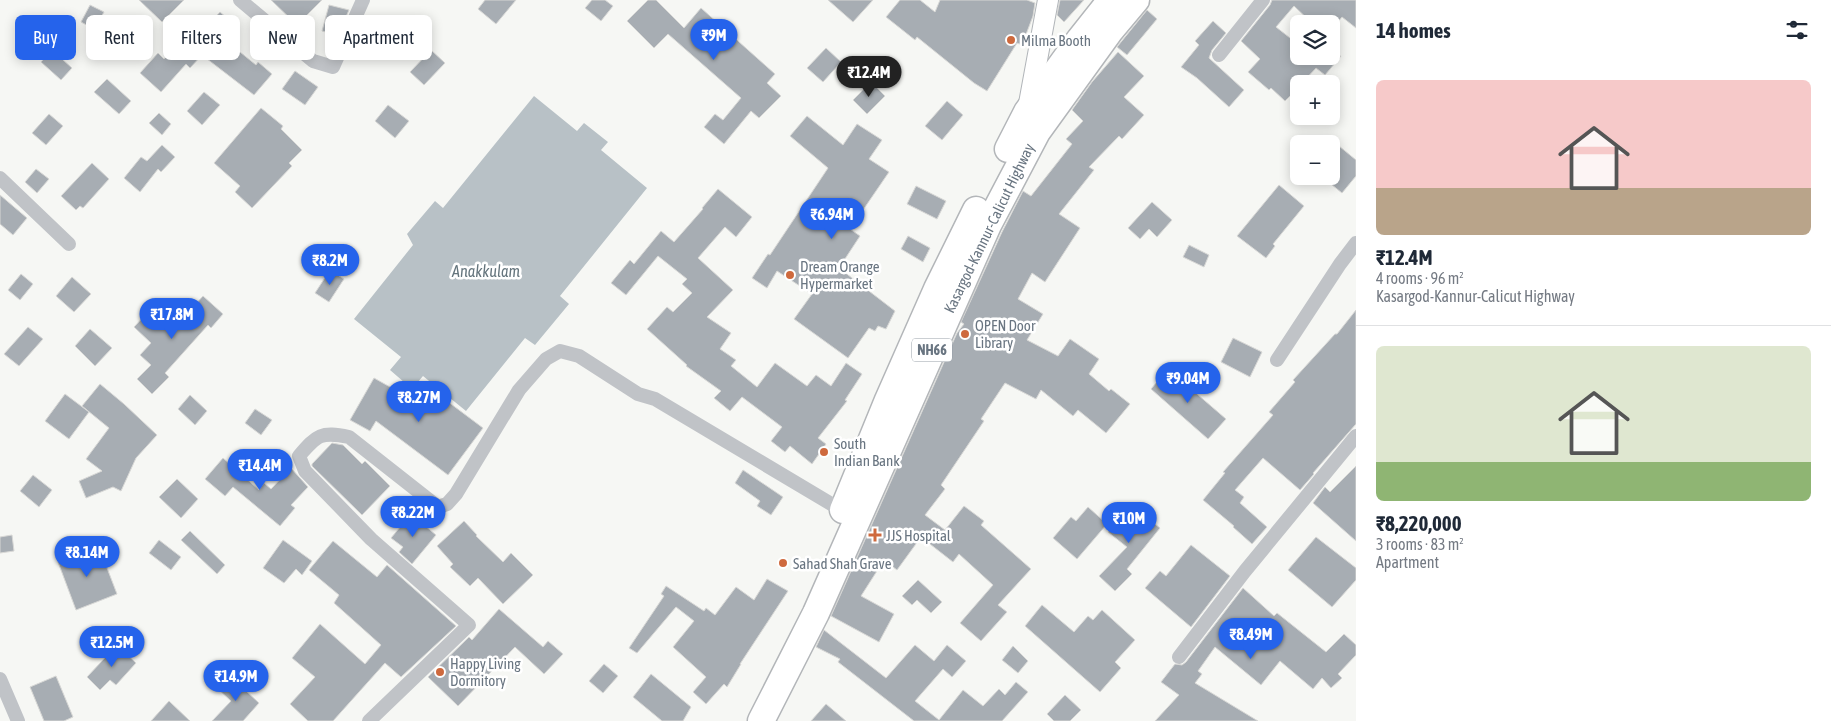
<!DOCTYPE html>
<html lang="en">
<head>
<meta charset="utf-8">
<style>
  :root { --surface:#fff; --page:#f6f6f7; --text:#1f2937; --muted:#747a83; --line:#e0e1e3; --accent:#2563eb }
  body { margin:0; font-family:"Asap Condensed",sans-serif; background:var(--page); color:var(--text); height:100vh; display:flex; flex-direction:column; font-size:19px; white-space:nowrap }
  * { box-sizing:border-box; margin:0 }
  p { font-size:16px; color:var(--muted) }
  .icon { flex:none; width:28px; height:28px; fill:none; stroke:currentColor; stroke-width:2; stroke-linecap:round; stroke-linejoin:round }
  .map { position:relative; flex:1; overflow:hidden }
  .side { display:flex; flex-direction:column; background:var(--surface); width:475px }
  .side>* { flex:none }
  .banner { position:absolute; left:15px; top:15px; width:475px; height:45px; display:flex; gap:10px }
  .tools { position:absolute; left:1290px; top:15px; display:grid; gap:10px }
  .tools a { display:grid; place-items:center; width:50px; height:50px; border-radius:8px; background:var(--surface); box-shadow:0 2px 12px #0003; font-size:25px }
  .price { position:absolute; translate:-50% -42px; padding:0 11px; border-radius:18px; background:var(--accent); color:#fff; font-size:16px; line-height:32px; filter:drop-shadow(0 1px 2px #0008) }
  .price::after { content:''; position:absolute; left:50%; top:30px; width:15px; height:11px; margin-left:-8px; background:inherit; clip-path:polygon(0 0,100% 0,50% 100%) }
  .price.current { background:#222; color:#fff }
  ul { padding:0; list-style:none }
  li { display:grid; align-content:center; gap:10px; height:265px; padding:0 20px }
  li+li { border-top:1px solid var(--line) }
  li span { display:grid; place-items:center; height:155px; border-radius:8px; color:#555 }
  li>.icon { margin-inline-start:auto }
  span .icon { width:90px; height:90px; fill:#fffc; stroke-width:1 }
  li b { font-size:21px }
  h2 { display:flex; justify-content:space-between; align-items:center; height:60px; padding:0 20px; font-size:21px }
  .chip { padding:0 18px; border-radius:8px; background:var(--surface); box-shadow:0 2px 12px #0003; font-size:18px; line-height:45px }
  .chip.current { background:var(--accent); color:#fff }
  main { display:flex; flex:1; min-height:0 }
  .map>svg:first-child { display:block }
  .water { fill:#b8c1c6 }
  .building { fill:#a7adb3; stroke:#d8d8d6 }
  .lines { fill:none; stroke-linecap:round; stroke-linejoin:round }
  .secondary-casing { stroke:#b1b5b9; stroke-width:22 }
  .highway-casing { stroke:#b3b6b9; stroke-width:29 }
  .street { stroke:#c0c3c7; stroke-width:14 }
  .secondary { stroke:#fff; stroke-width:20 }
  .highway { stroke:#fff; stroke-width:26 }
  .poi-dot { fill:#ce693d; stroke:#fff; stroke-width:2 }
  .labels { text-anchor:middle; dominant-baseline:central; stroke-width:5; stroke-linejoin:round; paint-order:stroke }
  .shield { fill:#fff; stroke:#969ea7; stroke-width:1 }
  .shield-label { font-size:14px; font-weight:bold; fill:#697581 }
  .poi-label { font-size:15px; fill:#697581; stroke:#fff; text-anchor:start }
  .street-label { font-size:15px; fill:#697581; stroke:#fff }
  .water-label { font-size:16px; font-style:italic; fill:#65757d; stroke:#fff }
</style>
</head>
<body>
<main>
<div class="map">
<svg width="1356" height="721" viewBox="0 0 1356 721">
  <rect width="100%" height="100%" fill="#f6f7f4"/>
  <!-- water -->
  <polygon class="water" points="534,96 577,131 584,123 608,142 601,150 647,188 560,296 569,304 535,345 525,338 466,411 423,376 412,389 390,370 401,357 354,319 413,245 407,234 435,201 443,208"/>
  <!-- building -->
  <g class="building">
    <polygon points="139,0 184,0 162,22"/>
    <polygon points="271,0 322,0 297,25"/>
    <polygon points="485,0 516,0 496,24 478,9"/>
    <polygon points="592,0 605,0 613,6 601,21 585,8"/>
    <polygon points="648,0 656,0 684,28 701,8 775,74 767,83 781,96 759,118 751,111 724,144 704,127 715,114 723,120 741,98 668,34 654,48 627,21"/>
    <polygon points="828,0 873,0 853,22"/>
    <polygon points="900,0 920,0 935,12 940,0 1027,0 1035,3 1033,16 1022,45 1017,43 987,91 974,83 917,37 915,40 886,17"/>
    <polygon points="1060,0 1084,0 1064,22 1057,15"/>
    <polygon points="1272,0 1356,0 1356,28 1342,17 1336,24 1313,24 1294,6 1276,27 1299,45 1299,56 1341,56 1325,75 1316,68 1301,84 1299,84 1299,87 1285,101 1271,88 1269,90 1248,72 1260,59 1241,41 1270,5"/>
    <polygon points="90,5 104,12 94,29 81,22"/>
    <polygon points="329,5 349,10 338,35 322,31"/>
    <polygon points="1147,10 1157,19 1127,55 1117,47"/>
    <polygon points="220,12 236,26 224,39 256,65 258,62 272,74 254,95 202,55 190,68 186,64 161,92 140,73 158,53 164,59 182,38 190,45"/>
    <polygon points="1213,21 1226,33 1212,50 1209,58 1244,90 1229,107 1197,78 1181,67 1199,45 1195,41"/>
    <polygon points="826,48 841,62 823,82 807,68"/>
    <polygon points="52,50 72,68 61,80 41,62"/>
    <polygon points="431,50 445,63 424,85 410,72"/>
    <polygon points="1118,52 1144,76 1124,97 1144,115 1122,139 1119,136 1089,167 1094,170 1059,214 1080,228 1045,282 1032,273 1018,299 1043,314 1027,340 1058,356 1070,339 1099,359 1089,374 1109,391 1111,389 1130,404 1106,433 1078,410 1073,416 1041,390 1036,399 1005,383 981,419 984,421 941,485 945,489 925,515 945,530 964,506 984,521 981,525 1031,569 998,605 1007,612 981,641 960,623 993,585 959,554 953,562 921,537 897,570 884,560 861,596 894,614 879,642 831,616 957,333 964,324 961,322 1002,232 1023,191 1031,196 1072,144 1066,139 1083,121 1072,110 1092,82"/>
    <polygon points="295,71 318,87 305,105 282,89"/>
    <polygon points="107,79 131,101 119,114 94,92"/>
    <polygon points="871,82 885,96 867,114 853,100"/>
    <polygon points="204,92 220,105 202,125 187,111"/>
    <polygon points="947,101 963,115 942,140 925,126"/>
    <polygon points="388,105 409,121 395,138 375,121"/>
    <polygon points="261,108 283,126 281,129 302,150 289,163 292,166 252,208 235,192 240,186 214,163"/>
    <polygon points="159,113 171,124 162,135 149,123"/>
    <polygon points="49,114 63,126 46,145 32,133"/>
    <polygon points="807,116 843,145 857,124 882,140 869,159 889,172 850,229 860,236 839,268 895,311 886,329 878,326 875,331 869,328 848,358 794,319 812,294 777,271 767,288 752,278 768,254 770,255 828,168 790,136"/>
    <polygon points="162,145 175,157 161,172 158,169 140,192 124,178 141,157 147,161"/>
    <polygon points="1339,146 1356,160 1356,176 1342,193 1331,184 1331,156"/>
    <polygon points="92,163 109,179 83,208 80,206 76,210 61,196"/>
    <polygon points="36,169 49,179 37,193 25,182"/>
    <polygon points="1279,185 1304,206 1273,244 1275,246 1266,258 1237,236"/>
    <polygon points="916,186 946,201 937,219 907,204"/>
    <polygon points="718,189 752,217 736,237 725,227 698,258 733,290 707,317 731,333 720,349 736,360 731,366 757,387 775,363 807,386 816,375 831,386 846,363 862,374 845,400 847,401 818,438 826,444 812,464 790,446 785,452 771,441 782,427 742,397 730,411 714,398 721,391 686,366 687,365 647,329 667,307 673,312 692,293 682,284 687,279 658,256 626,295 611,283 630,260 634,264 661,231 674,242 703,209 702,208"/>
    <polygon points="0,195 27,218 13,235 0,224"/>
    <polygon points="1152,202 1172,220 1157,237 1149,229 1140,239 1128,228"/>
    <polygon points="908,236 930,248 923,262 901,249"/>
    <polygon points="1189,245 1209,255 1204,267 1183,257"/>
    <polygon points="330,270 344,279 329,302 315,293"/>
    <polygon points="21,274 33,284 20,300 8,290"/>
    <polygon points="72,277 91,294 74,312 56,296"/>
    <polygon points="203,296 223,314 211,328 208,325 165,373 169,377 152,394 137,379 151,365 140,355 151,343 134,327 148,312 167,330 180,314 184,317"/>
    <polygon points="1356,310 1356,424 1313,473 1314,474 1300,490 1263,458 1235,490 1244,497 1240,503 1267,527 1252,544 1233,527 1234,526 1203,500 1225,473 1223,472 1273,415 1269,412 1295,382 1293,380 1335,334 1337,334"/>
    <polygon points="28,327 43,339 19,366 4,354"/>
    <polygon points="90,329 112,348 95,366 75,346"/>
    <polygon points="1233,338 1262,352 1250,377 1221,362"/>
    <polygon points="1168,369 1226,419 1208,439 1151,389"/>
    <polygon points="374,378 399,392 404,385 423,399 431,389 483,428 448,475 376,421 370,431 350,420"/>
    <polygon points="100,384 124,404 157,435 136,458 121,491 113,487 86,498 79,481 102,471 86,459 109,428 82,406"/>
    <polygon points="65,394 89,412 69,439 45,421"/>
    <polygon points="190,395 207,411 195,425 178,409"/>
    <polygon points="255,409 272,420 261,435 245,423"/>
    <polygon points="332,443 343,445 362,464 365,461 390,486 362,515 312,466 312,464"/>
    <polygon points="223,458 259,490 264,483 271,489 291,468 308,487 291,505 295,508 280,526 233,487 225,496 205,479"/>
    <polygon points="1356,466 1356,541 1313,503 1325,487 1330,492"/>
    <polygon points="743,470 783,497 771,515 757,506 760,501 735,483"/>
    <polygon points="33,475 52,490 39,507 20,491"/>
    <polygon points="177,479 198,499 181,518 159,497"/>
    <polygon points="1130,504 1160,528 1127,569 1132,574 1115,591 1099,576 1127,547 1108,532"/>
    <polygon points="1088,507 1107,524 1077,559 1053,538 1071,517 1076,521"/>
    <polygon points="411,514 436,535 412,564 399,552 403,547 391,538"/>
    <polygon points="464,521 477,535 476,536 503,562 511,553 533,575 503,604 478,578 470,586 450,567 453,564 437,546"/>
    <polygon points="190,531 225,565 217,574 181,540"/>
    <polygon points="12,535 14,551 0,553 0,537"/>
    <polygon points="1316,537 1356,568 1356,580 1332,607 1288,570"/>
    <polygon points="159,540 181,557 171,570 149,553"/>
    <polygon points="283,540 312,561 302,575 296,569 284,583 263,568"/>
    <polygon points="333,541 377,577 387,565 456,626 401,677 385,663 333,721 308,721 290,704 315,677 292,658 320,624 365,664 381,645 334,603 339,595 309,570"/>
    <polygon points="1191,545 1230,576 1191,627 1145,588 1160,571 1166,576"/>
    <polygon points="99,547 117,594 76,610 58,562"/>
    <polygon points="767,579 788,591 740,664 741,664 727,687 724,684 706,704 693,692 706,677 673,647 694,621 676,607 637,653 629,648 664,596 661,594 666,586 704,611 706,608 715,615 736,587 754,600"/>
    <polygon points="918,580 942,602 931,613 917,600 912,605 902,596"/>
    <polygon points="1243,588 1274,616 1277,613 1326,652 1344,634 1356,645 1356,655 1338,674 1342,678 1331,688 1322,678 1313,689 1280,661 1261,685 1215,647 1198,671 1202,674 1195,683 1258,721 1155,721 1179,695 1161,682 1175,664 1182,665 1186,662"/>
    <polygon points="1042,605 1074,632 1088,616 1093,620 1102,610 1135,640 1115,662 1121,668 1100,692 1025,626"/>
    <polygon points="499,609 543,647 548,641 563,654 544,674 515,647 458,706 428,677 469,637 472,640"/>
    <polygon points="824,630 886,678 915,645 934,661 947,645 966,661 952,677 943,669 915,701 939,720 963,690 983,706 999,689 1005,695 1016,682 1028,692 1002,721 914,721 838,662 840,659 816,647"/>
    <polygon points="117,645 136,663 116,685 110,680 100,690 87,677"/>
    <polygon points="1013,646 1028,661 1018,673 1002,660"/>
    <polygon points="604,664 618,676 603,693 589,681"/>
    <polygon points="651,674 691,707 683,721 662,721 633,697"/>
    <polygon points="229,675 259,703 243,721 212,721 231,701 217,688"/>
    <polygon points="56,676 73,717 64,721 44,721 30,687"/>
    <polygon points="1065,695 1081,710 1070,721 1054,721 1047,714"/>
    <polygon points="169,701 190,721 151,721"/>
    <polygon points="826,704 846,721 811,721"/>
  </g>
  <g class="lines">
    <defs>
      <polyline id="secondary" points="1028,109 1048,0"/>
      <g id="highway">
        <polyline points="1008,149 1027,112 1080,39 1111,0"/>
        <polyline points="843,510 888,400 937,289 976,210"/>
        <polyline points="761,721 816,613 988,225 1037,132 1110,31 1136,0"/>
      </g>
    </defs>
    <!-- secondary casing -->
    <use href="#secondary" class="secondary-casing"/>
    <!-- highway casing -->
    <use href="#highway" class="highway-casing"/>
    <!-- street -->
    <g class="street">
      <polyline points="240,0 313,61 333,67 363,0"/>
      <polyline points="1219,55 1263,0"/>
      <polyline points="0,178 69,244"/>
      <polyline points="1277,360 1340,264 1356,243"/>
      <polyline points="1179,657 1245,571 1356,436"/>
      <polyline points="0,679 18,721"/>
      <path d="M369 721 469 625 371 539 305 471 299 456C317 435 321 431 349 437L438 507 447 504 456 494 519 390 546 359 560 351 579 356 638 394 655 399 843 511"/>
    </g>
    <!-- secondary -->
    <use href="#secondary" class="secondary"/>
    <!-- highway -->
    <use href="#highway" class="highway"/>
  </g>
  <!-- markers -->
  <g class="poi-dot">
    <circle cx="1011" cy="40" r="5"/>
    <circle cx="790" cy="275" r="5"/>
    <circle cx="965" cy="334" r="5"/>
    <circle cx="824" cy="452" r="5"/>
    <path d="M872.5 527.5h5v5h5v5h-5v5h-5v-5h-5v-5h5z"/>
    <circle cx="783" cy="563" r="5"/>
    <circle cx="440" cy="672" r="5"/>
  </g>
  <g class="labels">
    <!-- shield labels -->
    <rect class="shield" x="912" y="338.5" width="40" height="23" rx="4"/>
    <g class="shield-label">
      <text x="932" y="350">NH66</text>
    </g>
    <!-- poi labels -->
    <g class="poi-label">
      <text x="1021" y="40">Milma Booth</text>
      <text x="800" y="266">Dream Orange<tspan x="800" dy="17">Hypermarket</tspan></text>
      <text x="975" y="325">OPEN Door<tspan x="975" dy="17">Library</tspan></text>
      <text x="834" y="443">South<tspan x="834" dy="17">Indian Bank</tspan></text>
      <text x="886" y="535">JJS Hospital</text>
      <text x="793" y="563">Sahad Shah Grave</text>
      <text x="450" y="663">Happy Living<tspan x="450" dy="17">Dormitory</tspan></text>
    </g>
    <!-- street labels -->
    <g class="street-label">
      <text transform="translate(989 228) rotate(-64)">Kasargod-Kannur-Calicut Highway</text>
    </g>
    <!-- water labels -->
    <g class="water-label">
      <text x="486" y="271">Anakkulam</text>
    </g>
  </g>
</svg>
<div class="tools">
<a><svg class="icon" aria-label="layers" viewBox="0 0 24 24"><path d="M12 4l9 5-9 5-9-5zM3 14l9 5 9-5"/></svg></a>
<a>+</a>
<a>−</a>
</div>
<b class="price" style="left:714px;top:61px">₹9M</b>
<b class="price current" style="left:869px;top:98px">₹12.4M</b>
<b class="price" style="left:832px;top:240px">₹6.94M</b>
<b class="price" style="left:330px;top:286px">₹8.2M</b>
<b class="price" style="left:172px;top:340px">₹17.8M</b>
<b class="price" style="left:1188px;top:404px">₹9.04M</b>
<b class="price" style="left:419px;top:423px">₹8.27M</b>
<b class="price" style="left:260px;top:491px">₹14.4M</b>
<b class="price" style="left:413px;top:538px">₹8.22M</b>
<b class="price" style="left:1129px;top:544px">₹10M</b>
<b class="price" style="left:87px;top:578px">₹8.14M</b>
<b class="price" style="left:1251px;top:660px">₹8.49M</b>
<b class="price" style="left:112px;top:668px">₹12.5M</b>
<b class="price" style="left:236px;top:702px">₹14.9M</b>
<div class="banner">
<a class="chip current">Buy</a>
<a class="chip">Rent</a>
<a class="chip">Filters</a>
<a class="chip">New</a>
<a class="chip">Apartment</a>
</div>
</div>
<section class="side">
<h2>14 homes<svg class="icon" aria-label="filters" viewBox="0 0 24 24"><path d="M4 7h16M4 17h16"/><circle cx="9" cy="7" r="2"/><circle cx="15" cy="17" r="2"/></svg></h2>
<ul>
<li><span style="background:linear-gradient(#f6c9c9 70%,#b9a48a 0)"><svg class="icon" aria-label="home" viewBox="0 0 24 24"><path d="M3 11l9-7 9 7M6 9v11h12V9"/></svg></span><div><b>₹12.4M</b><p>4 rooms · 96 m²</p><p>Kasargod-Kannur-Calicut Highway</p></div></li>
<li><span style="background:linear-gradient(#dfe7d0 75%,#8fb573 0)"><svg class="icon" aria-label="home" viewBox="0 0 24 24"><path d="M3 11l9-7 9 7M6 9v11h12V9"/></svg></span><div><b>₹8,220,000</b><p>3 rooms · 83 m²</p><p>Apartment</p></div></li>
</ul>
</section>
</main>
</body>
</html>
